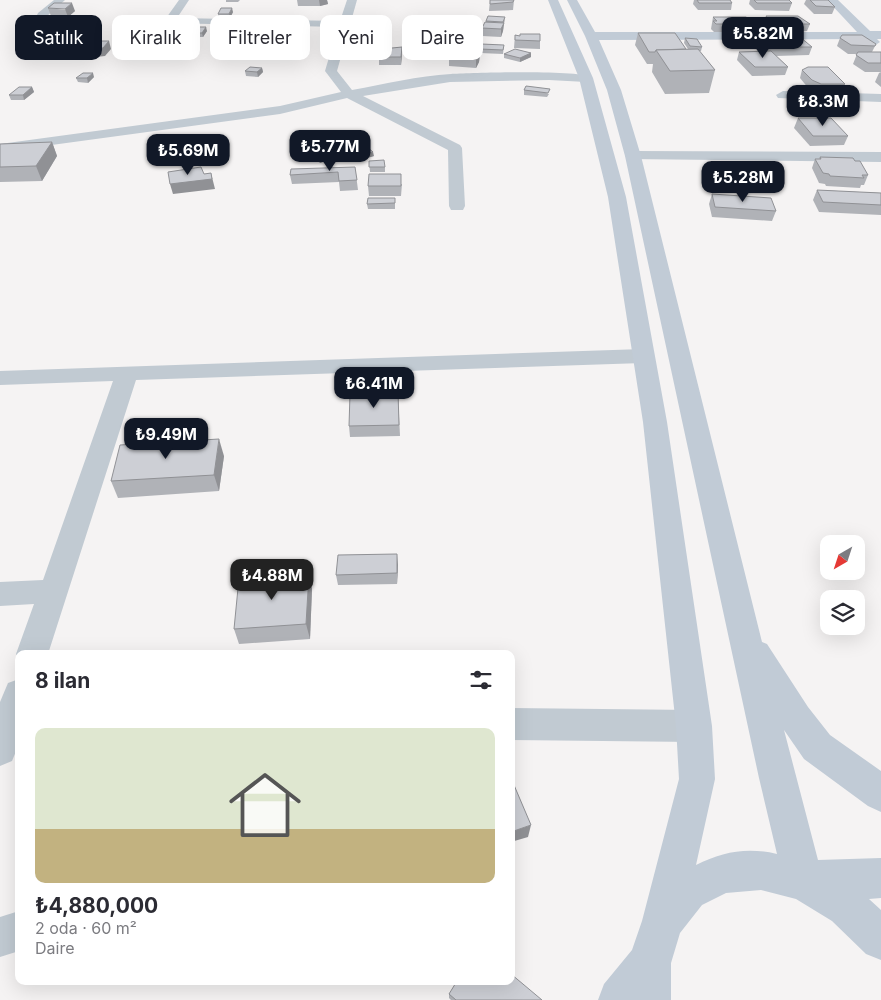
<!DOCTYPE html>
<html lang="tr">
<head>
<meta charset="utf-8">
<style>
  :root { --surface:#fff; --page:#f7f7f7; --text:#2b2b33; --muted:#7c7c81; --accent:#111827 }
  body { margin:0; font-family:Inter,sans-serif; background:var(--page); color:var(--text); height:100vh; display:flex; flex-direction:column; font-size:19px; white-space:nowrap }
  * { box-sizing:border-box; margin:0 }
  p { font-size:16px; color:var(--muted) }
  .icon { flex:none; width:28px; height:28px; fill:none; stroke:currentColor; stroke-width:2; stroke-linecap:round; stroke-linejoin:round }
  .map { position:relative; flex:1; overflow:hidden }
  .side { position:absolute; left:15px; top:650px; width:500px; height:335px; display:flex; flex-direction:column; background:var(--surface); border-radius:10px; box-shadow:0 5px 20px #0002 }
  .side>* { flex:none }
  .guide { position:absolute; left:15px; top:15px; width:500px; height:45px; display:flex; gap:10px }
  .needle { width:32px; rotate:219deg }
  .tools { position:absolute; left:820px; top:535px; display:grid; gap:10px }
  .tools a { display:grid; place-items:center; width:45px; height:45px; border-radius:10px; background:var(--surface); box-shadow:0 5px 20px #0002; font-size:25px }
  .price { position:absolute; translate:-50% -42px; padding:0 11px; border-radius:10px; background:var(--accent); color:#fff; font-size:16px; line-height:32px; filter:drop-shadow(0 1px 2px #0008) }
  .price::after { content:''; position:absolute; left:50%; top:30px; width:15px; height:11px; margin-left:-8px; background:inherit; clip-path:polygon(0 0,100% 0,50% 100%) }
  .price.active { background:#222; color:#fff }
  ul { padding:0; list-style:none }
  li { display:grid; align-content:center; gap:10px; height:265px; padding:0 20px }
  li span { display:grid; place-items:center; height:155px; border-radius:10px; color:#555 }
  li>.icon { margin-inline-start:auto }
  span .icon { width:90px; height:90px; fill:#fffc; stroke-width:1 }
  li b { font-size:21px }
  h2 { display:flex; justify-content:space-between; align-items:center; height:60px; padding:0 20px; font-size:21px }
  .tag { padding:0 18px; border-radius:10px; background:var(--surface); box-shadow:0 5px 20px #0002; font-size:18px; line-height:45px }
  .tag.active { background:var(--accent); color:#fff }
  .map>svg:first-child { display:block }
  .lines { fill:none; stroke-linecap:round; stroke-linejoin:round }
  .street { fill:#c1cad2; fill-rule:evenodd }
  .secondary { fill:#c1cbd6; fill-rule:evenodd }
  .wall { fill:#b0b2b7 }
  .shaded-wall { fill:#909195 }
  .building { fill:#cdcfd5; stroke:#909195 }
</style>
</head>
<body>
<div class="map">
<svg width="881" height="1000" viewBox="0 0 881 1000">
  <rect width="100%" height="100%" fill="#f5f3f3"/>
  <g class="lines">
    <!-- street -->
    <g class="street">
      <polygon points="54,0 65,0 46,17 38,17 37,15 38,13"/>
      <path d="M179 0H189L177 18 340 21 347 0H357L337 71 352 90C385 84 418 76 451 74 470 73 584 69 592 78L586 82 549 80 450 82 363 96 460 145 462 148 465 206 463 210H451L449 206 448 150 347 98 280 114 0 152V144L280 106 341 92 325 71 338 27 165 23 164 21Z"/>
      <polygon points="783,91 881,94 881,102 778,98 776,95"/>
      <polygon points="633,151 881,152 881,162 628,159 625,156 628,153"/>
      <polygon points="643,349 651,351 654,356 651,361 643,363 136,380 48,654 19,654 19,659 16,654 34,604 0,606 0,582 43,580 113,381 0,385 0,371"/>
      <polygon points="19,679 19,744 12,761 0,766 0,702 8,683"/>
      <polygon points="511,708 694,710 706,715 711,726 706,737 694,742 511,740"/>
      <polygon points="19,911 19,951 0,957 0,917"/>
    </g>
    <!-- secondary -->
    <path class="secondary" d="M548 0H558L593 78 626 197 667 422 712 726 715 779 696 865C723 851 748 847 777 854L759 778 625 156 607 90 585 36 567 0H577L595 32H857L827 0H838L870 31H881V39H877L880 42 874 46 870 45 864 39 599 40 621 90 641 156 762 642 767 644 808 707 830 735 881 771V812L868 806 804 759 784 730 818 860 881 858V898L869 899 881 910V960L866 954 832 921 796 899 761 890 726 893 702 905 680 933 671 963V1000H598L604 984 632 950 642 921 679 779 676 726 643 422 608 197 579 78Z"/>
  </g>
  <!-- wall -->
  <g class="wall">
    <polygon points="226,0 240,0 238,2 226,2"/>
    <polygon points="297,0 327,0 328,4 320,6 298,6"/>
    <polygon points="490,0 514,0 513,10 489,11"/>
    <polygon points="694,0 730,0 732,3 731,10 698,10 693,4"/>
    <polygon points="750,0 789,0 792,3 789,11 755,10 749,4"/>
    <polygon points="806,0 828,0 835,7 832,14 814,14 804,4"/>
    <polygon points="48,8 75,11 68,17 51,16"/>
    <polygon points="233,12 230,18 219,18 218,14"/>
    <polygon points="766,16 810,24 807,31 767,32 764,28 765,26 763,24"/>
    <polygon points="713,17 756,24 754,32 714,32 711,29"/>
    <polygon points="486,21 504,21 503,31 501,37 482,36 482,28"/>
    <polygon points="207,31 203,37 190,37 189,33"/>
    <polygon points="465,32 465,40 461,46 479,47 479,54 480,54 479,62 476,68 449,66 449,58 455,52 456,50 429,48 429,39"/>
    <polygon points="638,33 686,49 688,49 684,43 685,38 702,47 701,51 699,51 715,70 709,93 665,94 652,72 653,64 647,64 635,45"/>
    <polygon points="515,35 540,41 540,49 514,48"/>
    <polygon points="755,37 812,47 809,55 776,56 788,67 785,75 752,76 737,60 739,52 759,51 753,45"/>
    <polygon points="288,38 290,46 287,53 261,52 260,44"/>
    <polygon points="840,38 876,44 872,52 881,52 881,87 875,82 879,73 881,72 865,72 853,64 857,54 848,54 837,46"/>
    <polygon points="504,45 503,54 480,53 480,49"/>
    <polygon points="374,47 372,52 356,52 356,48"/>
    <polygon points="402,47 402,55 401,65 379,65 379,57"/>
    <polygon points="531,53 531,57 520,62 504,58 504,54"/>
    <polygon points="262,68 263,72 258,77 246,76 245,71"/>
    <polygon points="802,70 845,84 842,93 818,93 809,89 800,78"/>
    <polygon points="94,77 88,83 78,82 76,78"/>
    <polygon points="526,86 549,94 547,97 524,95 524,90"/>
    <polygon points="32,87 34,92 24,100 11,100 9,95"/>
    <polygon points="798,118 848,136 844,145 810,146 794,128"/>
    <polygon points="52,142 57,156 42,181 0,182 0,144"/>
    <polygon points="348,146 374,156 360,160 349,150"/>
    <polygon points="311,152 334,158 320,163 312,157"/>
    <polygon points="820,157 855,161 868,175 864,185 861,185 860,188 826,186 825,184 819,183 812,168 815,159 819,159"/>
    <polygon points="369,161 385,167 385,172 370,172"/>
    <polygon points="355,167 358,190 340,191 339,182 292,184 290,175"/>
    <polygon points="402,184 401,196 369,196 368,186"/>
    <polygon points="817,190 881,193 881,215 819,212 813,200"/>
    <polygon points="712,194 776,211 772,221 712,217 709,204"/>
    <polygon points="395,198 395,209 368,209 367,204"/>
    <polygon points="398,392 400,436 350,437 349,426"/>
    <polygon points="224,456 219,491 118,498 111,481"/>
    <polygon points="398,565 397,584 338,585 336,575"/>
    <polygon points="309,574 312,589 310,639 239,644 234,629"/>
    <polygon points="449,994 542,1000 451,1000 449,998"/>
  </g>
  <!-- shaded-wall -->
  <g class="shaded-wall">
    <polygon points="319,0 327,0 328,4 320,6"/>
    <polygon points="72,3 75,11 68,17 65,9"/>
    <polygon points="232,8 233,12 230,18 229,14"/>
    <polygon points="505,17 503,31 501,37 501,29"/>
    <polygon points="206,27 207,31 203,37 202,33"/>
    <polygon points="465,32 465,40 458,50 458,42"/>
    <polygon points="288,38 290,46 287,53 286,44"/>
    <polygon points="109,41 111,49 105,56 87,58 85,50"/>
    <polygon points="402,47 402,55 401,65 401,57"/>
    <polygon points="479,47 479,56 480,54 479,62 476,68 476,54"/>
    <polygon points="531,53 531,57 520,62 520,58"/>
    <polygon points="262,68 263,72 258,77 257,72"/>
    <polygon points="93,73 94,77 88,83 87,78"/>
    <polygon points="32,87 34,92 24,100 23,95"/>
    <polygon points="52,142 57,156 42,181 36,166"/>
    <polygon points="373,152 374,156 360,160 360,155"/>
    <polygon points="334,153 334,158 320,163 319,158"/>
    <polygon points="211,173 215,189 173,194 170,184"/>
    <polygon points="219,439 224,456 219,491 214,475"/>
    <polygon points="397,554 398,565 397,584"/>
    <polygon points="309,574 312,589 310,639 306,624"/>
    <polygon points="531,825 528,837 511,842 511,832"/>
  </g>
  <!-- building -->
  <g class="building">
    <polygon points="490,0 514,0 513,2 490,4"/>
    <polygon points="697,0 730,0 732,3 699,3"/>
    <polygon points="754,0 789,0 792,3 757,3"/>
    <polygon points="810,0 828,0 835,7 816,6"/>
    <polygon points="54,3 72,3 65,9 48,8"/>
    <polygon points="221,8 232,8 229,14 218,14"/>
    <polygon points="488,16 505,17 503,22 486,21"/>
    <polygon points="766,16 798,16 810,24 769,24 766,20 769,20"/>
    <polygon points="713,17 746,17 756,24 716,24 713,21 717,21"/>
    <polygon points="485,22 504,23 501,29 482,28"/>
    <polygon points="194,27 206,27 202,33 189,33"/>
    <polygon points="437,29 465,32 458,42 429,39"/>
    <polygon points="638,33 675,33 686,49 656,50 655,52 649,52"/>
    <polygon points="520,34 540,34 540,41 515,40 515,35 520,36"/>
    <polygon points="842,35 862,35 876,44 875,46 851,45 840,38"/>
    <polygon points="755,37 800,37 812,47 766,47"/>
    <polygon points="267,38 288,38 286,44 260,44 262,40"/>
    <polygon points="685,38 697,39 702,47 690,46"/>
    <polygon points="93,41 109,41 103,48 85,50"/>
    <polygon points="358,43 374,43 372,48 356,48"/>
    <polygon points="481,44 504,45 503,50 480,49"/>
    <polygon points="458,46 479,47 476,54 480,54 476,59 449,58 451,52 455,52"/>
    <polygon points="402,47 401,57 379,57 380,51 382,49"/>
    <polygon points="515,49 531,53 520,58 504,54"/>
    <polygon points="698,49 715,70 670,71 656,50"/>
    <polygon points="771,51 788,67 755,67 739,52"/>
    <polygon points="858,52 881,52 881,63 868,63 856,55"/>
    <polygon points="250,67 262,68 257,72 245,71"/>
    <polygon points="808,67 828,67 845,84 821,84 812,80 802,70"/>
    <polygon points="83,73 93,73 87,78 76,78"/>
    <polygon points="526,86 550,89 548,93 524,90"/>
    <polygon points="19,87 32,87 23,95 9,95"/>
    <polygon points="798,118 831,118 848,136 813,136"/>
    <polygon points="52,142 36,166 0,167 0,144"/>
    <polygon points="361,142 373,152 360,155 348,146"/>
    <polygon points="325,148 334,153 319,158 311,152"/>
    <polygon points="820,157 853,158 855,161 860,161 868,175 862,175 864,178 830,176 829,174 823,173 815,159 821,159"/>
    <polygon points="384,160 385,167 369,167 369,161"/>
    <polygon points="201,167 204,174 211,173 212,179 170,184 168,172"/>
    <polygon points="355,167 357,180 339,181 338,172 290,175 291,169"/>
    <polygon points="369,174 401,174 401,186 368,186"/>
    <polygon points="817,190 881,193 881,205 823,202"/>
    <polygon points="712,194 771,198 776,211 715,207"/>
    <polygon points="368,198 395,198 395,203 367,204"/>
    <polygon points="398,392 399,425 349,426 350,394"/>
    <polygon points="219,439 214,475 111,481 120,445"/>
    <polygon points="397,554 397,573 336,575 338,555"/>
    <polygon points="309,574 306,624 234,629 239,578"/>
    <polygon points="511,778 531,825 511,832"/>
    <polygon points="511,974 542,1000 456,1000 449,994 457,981 511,981"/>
  </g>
</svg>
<div class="tools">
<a><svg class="needle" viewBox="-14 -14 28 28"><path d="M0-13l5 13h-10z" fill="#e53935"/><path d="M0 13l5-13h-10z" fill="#7c7c81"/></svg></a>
<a><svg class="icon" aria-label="layers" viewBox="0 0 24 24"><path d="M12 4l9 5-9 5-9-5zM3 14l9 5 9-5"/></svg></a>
</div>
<b class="price" style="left:763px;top:59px">₺5.82M</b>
<b class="price" style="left:823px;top:127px">₺8.3M</b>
<b class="price" style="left:330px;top:172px">₺5.77M</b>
<b class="price" style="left:188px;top:176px">₺5.69M</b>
<b class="price" style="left:743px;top:203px">₺5.28M</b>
<b class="price" style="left:374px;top:409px">₺6.41M</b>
<b class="price" style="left:166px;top:460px">₺9.49M</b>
<b class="price active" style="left:272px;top:601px">₺4.88M</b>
<div class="guide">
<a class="tag active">Satılık</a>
<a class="tag">Kiralık</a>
<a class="tag">Filtreler</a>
<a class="tag">Yeni</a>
<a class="tag">Daire</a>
</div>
<section class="side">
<h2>8 ilan<svg class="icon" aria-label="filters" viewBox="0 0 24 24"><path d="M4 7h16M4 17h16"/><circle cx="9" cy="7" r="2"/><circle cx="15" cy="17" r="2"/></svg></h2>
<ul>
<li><span style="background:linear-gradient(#dfe7d0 65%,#c2b280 0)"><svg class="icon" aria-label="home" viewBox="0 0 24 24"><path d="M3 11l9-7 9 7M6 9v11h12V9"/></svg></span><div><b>₺4,880,000</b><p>2 oda · 60 m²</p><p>Daire</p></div></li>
</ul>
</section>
</div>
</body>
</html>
